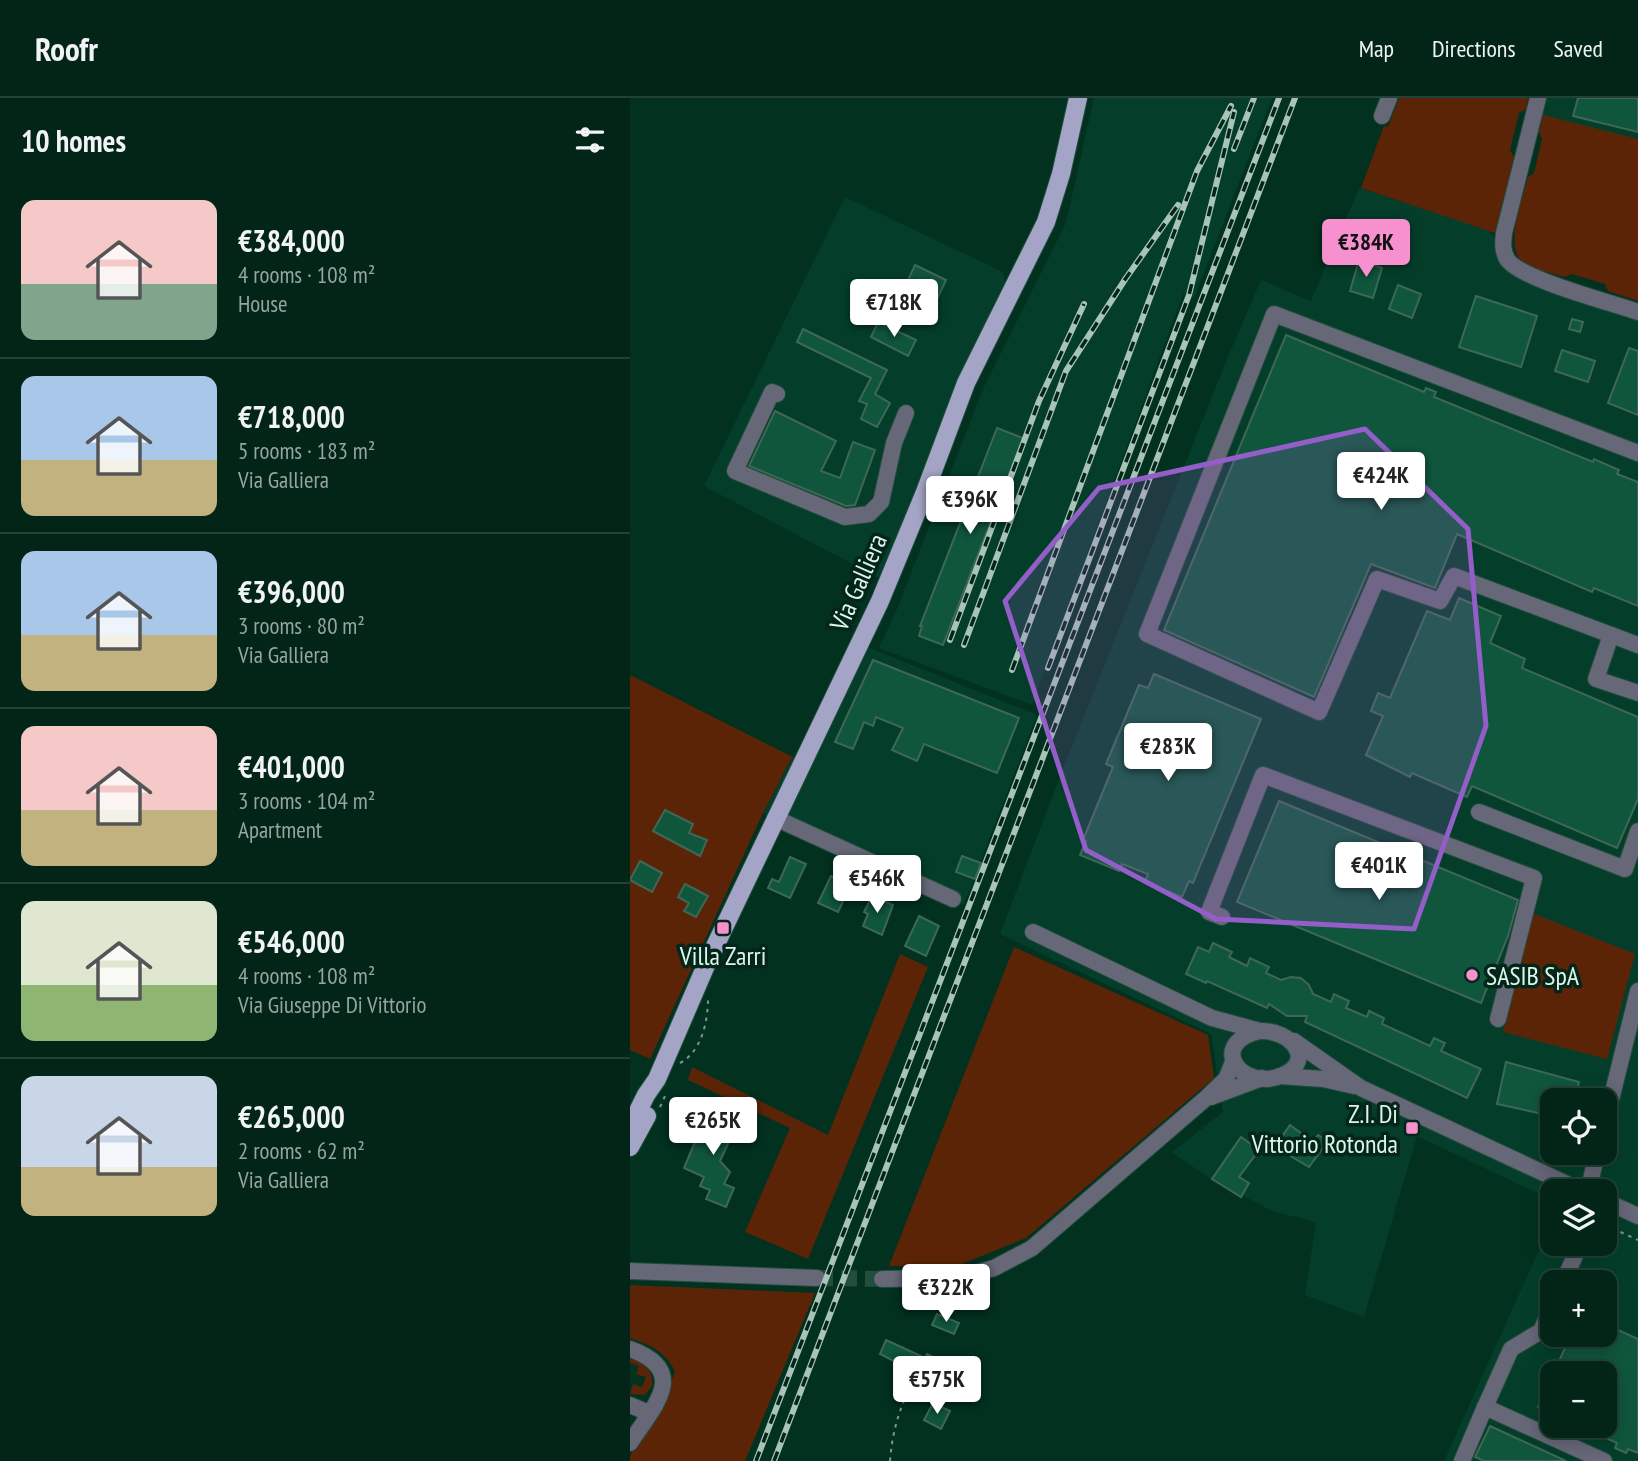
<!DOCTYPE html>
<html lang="en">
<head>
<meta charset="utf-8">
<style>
  :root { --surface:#022518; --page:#103125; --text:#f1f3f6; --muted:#96a5a2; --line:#234237; --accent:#f790ce }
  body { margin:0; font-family:"PT Sans Narrow",sans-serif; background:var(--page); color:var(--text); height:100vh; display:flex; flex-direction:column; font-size:26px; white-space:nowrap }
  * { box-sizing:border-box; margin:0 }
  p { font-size:23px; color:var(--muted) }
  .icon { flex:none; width:38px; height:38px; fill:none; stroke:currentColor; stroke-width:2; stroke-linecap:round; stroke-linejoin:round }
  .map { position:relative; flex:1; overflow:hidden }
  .details { display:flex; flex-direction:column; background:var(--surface); width:630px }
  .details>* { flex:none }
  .tools { position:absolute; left:910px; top:990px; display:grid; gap:14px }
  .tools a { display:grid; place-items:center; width:77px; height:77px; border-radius:14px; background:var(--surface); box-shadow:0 4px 18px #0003,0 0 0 2px var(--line); font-size:35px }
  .price { position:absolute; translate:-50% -60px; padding:0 16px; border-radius:7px; background:#fff; color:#222; font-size:23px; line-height:46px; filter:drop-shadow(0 2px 4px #0008) }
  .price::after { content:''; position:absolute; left:50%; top:42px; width:21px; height:16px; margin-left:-10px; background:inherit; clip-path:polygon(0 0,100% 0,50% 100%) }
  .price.on { background:var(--accent); color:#111 }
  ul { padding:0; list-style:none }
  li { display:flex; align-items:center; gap:21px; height:175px; padding:0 21px }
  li+li { border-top:2px solid var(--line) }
  li span { display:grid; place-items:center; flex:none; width:196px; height:140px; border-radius:14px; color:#555 }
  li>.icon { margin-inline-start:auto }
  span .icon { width:84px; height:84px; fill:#fffc; stroke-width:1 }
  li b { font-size:30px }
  h2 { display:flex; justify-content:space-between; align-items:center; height:84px; padding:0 21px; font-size:30px }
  header { display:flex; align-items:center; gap:42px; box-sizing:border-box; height:98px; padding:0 35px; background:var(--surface); border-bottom:2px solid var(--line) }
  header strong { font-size:33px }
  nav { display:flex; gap:38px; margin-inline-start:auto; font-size:24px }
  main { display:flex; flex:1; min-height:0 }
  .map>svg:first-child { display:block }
  .built { fill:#043e2b; fill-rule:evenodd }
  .green { fill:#5c2407 }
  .building { fill:#10563d; stroke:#3e6855; stroke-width:2 }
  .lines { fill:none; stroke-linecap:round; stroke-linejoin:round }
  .minor-tunnel { stroke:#234e3e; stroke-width:16; stroke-dasharray:16 8; stroke-linecap:butt }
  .minor-casing { stroke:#214c3c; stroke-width:18 }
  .major-casing { stroke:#214c3c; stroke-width:20 }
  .path { stroke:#789a8b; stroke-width:2; stroke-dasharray:3.5 5; stroke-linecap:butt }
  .minor { stroke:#666777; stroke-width:16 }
  .major { stroke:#a4a5c6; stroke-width:18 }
  .rail-casing { stroke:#a7c4b7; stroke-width:6 }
  .rail { stroke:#042519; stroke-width:3.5; stroke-dasharray:10; stroke-linecap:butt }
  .marked { fill:#945ec9; fill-opacity:0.2; stroke:#945ec9; stroke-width:5; stroke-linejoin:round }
  .poi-dot { fill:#f790ce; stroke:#042519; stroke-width:2.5 }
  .labels { text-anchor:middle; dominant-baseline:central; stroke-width:7; stroke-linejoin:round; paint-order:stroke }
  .street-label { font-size:26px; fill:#ddf4e8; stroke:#042519 }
  .poi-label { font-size:26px; fill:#ddf4e8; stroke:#042519 }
</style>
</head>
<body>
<header>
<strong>Roofr</strong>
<nav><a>Map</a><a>Directions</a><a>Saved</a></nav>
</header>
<main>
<section class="details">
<h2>10 homes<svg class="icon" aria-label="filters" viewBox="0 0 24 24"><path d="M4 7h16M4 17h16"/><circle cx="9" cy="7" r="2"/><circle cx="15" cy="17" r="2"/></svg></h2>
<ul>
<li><span style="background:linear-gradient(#f6c9c9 60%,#7fa58c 0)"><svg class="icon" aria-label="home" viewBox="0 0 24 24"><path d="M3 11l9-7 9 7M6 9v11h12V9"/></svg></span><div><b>€384,000</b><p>4 rooms · 108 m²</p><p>House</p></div></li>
<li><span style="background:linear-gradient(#a9c7e8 60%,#c2b280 0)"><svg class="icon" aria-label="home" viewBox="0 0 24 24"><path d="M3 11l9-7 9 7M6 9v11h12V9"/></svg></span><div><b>€718,000</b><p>5 rooms · 183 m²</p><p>Via Galliera</p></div></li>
<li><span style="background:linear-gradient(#a9c7e8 60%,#c2b280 0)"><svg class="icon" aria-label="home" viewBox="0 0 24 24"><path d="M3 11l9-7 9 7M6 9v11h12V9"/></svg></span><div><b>€396,000</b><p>3 rooms · 80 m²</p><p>Via Galliera</p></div></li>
<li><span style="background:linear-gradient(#f6c9c9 60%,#c2b280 0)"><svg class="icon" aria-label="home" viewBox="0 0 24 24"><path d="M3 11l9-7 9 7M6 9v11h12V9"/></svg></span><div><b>€401,000</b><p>3 rooms · 104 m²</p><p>Apartment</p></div></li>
<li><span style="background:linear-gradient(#dfe7d0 60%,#8fb573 0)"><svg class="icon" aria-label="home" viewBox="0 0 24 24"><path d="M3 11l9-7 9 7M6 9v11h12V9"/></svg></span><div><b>€546,000</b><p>4 rooms · 108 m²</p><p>Via Giuseppe Di Vittorio</p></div></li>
<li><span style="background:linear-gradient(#c9d6e8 65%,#c2b280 0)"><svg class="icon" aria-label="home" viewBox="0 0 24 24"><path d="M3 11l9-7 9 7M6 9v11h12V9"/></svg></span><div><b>€265,000</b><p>2 rooms · 62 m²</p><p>Via Galliera</p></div></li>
</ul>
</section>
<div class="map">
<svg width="1008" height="1363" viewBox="0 0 1008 1363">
  <rect width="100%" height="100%" fill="#023120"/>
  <!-- built -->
  <g class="built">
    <polygon points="464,0 642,0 564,200 553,196 402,607 249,550 267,511 353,291 436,125"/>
    <polygon points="902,0 1008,0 1008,45 899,16"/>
    <path d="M729 90 856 130 882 160 920 183 1008 209V1363H814L922 1123V1146H975V1094H922V1102L787 1038 734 1219 675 1197 686 1124 642 1113 576 1078 542 1054 593 1014 581 936 370 836 427 686 597 261 631 182 681 203ZM922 1003H975V1055H922ZM922 1185H975V1237H922ZM922 1276H975V1328H922Z"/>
    <polygon points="215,99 373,174 377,193 253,482 74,388"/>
    <polygon points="222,543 407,617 334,806 133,715 161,661 165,660"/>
  </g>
  <!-- green -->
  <g class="green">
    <polygon points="769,0 898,0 896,11 889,15 880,52 884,59 865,135 731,90 754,28 758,29"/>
    <path d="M913 17 1008 41V203L978 193 975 186 942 176 935 179C922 175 904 172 893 164 873 150 893 99 898 79L904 75 912 41 909 34Z"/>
    <polygon points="0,577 165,660 161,661 133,715 20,961 0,952"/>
    <polygon points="902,815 1005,856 977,961 873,934"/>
    <polygon points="384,849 578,937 584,980 396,1140 327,1168 259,1168"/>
    <polygon points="270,856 298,869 178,1161 115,1134 160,1030 58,982 62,969 198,1037"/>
    <path d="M0 1187 185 1195 115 1363H0V1358L37 1296 45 1273C35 1253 20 1247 0 1240Z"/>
    <path d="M0 1260C14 1265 24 1272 22 1288L15 1297 0 1296 3 1286 12 1289 16 1279 6 1276 9 1268 0 1265Z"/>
  </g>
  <!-- building -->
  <g class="building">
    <polygon points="948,0 1008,0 1008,34 943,18"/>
    <polygon points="729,162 752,170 743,200 720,193"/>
    <polygon points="285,167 316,182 303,210 272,195"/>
    <polygon points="768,187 791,196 782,220 759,211"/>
    <polygon points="846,198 907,218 891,269 829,249"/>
    <polygon points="942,221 953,224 950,234 939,231"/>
    <polygon points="248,224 286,242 278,258 241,239"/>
    <polygon points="173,231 257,272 245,296 260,305 247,329 231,321 237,306 229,303 241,280 167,244"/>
    <polygon points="656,237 794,294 796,290 806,294 804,299 963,364 964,361 989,372 987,376 1008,384 1008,508 964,490 962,494 827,436 805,490 741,466 684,599 534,532"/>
    <polygon points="999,250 1008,253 1008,317 978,305"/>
    <polygon points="932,252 965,263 958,284 925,273"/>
    <polygon points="145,313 206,343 191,373 210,380 223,344 245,352 225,407 216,408 119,368"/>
    <polygon points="367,330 393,340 313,547 289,538 292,528 290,528"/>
    <polygon points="829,500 871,518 860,545 895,561 892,570 1008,619 1008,701 987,750 842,688 837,699 782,675 780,679 736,657 753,618 741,613 748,595 760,600 797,513 820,522"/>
    <polygon points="243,562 389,620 367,675 294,646 287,663 262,652 273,630 246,619 243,628 234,624 223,651 205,644"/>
    <polygon points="524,576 631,621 563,785 559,783 552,799 515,784 518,776 492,766 489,773 450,757 456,743 453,742 483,669 476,666 509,587 518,590"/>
    <polygon points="649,703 888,802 878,838 851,905 607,804"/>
    <polygon points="35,712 63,726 59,735 77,742 70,758 23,733"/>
    <polygon points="332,758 351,765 345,781 326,774"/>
    <polygon points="160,759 176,766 160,800 138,790 142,781 149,784"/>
    <polygon points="10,763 32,775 22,794 0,782"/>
    <polygon points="201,778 221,787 208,814 188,805"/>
    <polygon points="55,786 78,798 66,819 54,813 59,805 48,799"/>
    <polygon points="242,798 263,807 252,837 233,828 238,816 234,814"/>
    <polygon points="289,818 309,828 296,858 275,848"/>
    <polygon points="583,845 602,854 599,859 617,868 620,860 639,869 636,875 651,882 661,879 671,880 679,887 683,896 701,904 704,896 719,903 716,910 737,919 739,913 754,920 752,926 800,948 804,940 815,945 811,953 851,971 837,1000 675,924 677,918 657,918 639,906 637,910 577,883 576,885 556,876 568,849 579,854"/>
    <polygon points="876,964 949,984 945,1003 922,1003 922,1018 867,1006"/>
    <polygon points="89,1012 99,1016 102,1020 105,1031 90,1063 100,1074 94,1086 104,1090 96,1109 76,1101 80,1092 70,1088 74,1079 54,1070 75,1020 83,1024"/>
    <polygon points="660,1027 683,1044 688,1037 698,1043 679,1069 645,1049"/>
    <polygon points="611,1039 629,1052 609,1079 619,1085 611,1099 582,1081"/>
    <polygon points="929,1146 938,1146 933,1159 924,1156"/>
    <polygon points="307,1216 329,1225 324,1236 302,1227"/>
    <polygon points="975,1226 1008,1241 1008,1355 998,1351 996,1355 985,1350 987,1345 950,1328 975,1328 975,1276 923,1276 941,1237 975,1237"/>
    <polygon points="256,1242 295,1260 297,1256 325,1269 313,1288 250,1256"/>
    <polygon points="922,1278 922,1316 908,1309"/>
    <polygon points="303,1305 320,1313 311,1331 294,1322"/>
    <polygon points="860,1328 936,1363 854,1363 845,1359"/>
  </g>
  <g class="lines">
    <!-- minor-tunnel -->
    <polyline class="minor-tunnel" points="187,1180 252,1181"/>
    <defs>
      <g id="minor">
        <path d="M908 0 874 135C873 144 872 152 877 161 889 181 983 205 1008 214"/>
        <polyline points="752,18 759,0"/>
        <polyline points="147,296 142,294 105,373 215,419 239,416 251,404 264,345 276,315"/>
        <polyline points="1008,355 644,216 517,536 689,614 747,481 810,503 824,478 1008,547"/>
        <polyline points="981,537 966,581 1008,595"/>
        <polyline points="849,714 995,771 1008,733"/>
        <polyline points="145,720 323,801"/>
        <polyline points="592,819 579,814 633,677 904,780 868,921"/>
        <polyline points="403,834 582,920 630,933"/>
        <path d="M630 933C661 932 686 962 653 977 611 995 576 945 630 933Z"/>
        <polyline points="664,943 731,990 954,1094"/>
        <polyline points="650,978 693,981 724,988"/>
        <polyline points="581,999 632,980"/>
        <polyline points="975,1026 1008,893"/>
        <polyline points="958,1094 967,1055"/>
        <polyline points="975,1103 1008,1118"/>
        <polyline points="0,1173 187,1180"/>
        <polyline points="252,1181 315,1180 342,1176 364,1170 402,1150 575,1001 596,981 603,964"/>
        <polyline points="933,1185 950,1146"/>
        <polyline points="922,1208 911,1233 881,1251 855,1309 974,1363"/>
        <path d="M0 1251C61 1273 23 1309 0 1345"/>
        <polyline points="0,1307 19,1315"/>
        <polyline points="832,1363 855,1309"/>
      </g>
      <g id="major">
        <polyline points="0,1029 16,997 27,981 77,865 250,503 295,394 336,285 416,124 431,76 448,0"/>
        <polyline points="0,1049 17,1018"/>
      </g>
    </defs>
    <!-- minor casing -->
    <use href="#minor" class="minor-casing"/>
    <!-- major casing -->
    <use href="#major" class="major-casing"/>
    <!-- path -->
    <g class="path">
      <path d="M50 965C72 953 78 923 78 900"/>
      <polyline points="30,1009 35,998"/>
      <polyline points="975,1127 1008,1142"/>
      <path d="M260 1363C262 1338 267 1317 278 1294"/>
    </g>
    <!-- minor -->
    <use href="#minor" class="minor"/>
    <!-- major -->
    <use href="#major" class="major"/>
    <defs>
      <g id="rail">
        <polyline points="604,51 624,0"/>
        <polyline points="320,542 409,303 454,206"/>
        <polyline points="334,547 436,273 496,180 548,107"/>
        <polyline points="418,570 559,197 604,14"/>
        <polyline points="382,572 567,73 601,8"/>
        <polyline points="126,1363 649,0"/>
        <polyline points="144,1363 665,0"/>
      </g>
    </defs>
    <!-- rail casing -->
    <use href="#rail" class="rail-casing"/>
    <!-- rail -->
    <use href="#rail" class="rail"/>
  </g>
  <!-- marked area -->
  <path class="marked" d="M735 331 838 431 856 628 784 831 586 821 456 752 375 503 469 390Z"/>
  <!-- markers -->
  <g class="poi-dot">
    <rect x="86" y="823" width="14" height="14" rx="3.5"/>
    <circle cx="842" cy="877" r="7"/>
    <rect x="775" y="1023" width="14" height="14" rx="3.5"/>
  </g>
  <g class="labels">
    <!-- street labels -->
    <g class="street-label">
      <text transform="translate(228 484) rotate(-66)">Via Galliera</text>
    </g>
    <!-- poi labels -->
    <g class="poi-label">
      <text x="93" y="857">Villa Zarri</text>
      <text x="856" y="877" text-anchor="start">SASIB SpA</text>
      <text x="768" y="1015" text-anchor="end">Z.I. Di<tspan x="768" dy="30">Vittorio Rotonda</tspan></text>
    </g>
  </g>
</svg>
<div class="tools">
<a><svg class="icon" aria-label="locate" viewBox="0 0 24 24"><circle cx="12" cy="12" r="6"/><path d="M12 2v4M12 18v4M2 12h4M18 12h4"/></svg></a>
<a><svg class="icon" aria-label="layers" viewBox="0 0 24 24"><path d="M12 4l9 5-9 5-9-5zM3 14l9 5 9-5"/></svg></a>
<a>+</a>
<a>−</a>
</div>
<b class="price on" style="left:736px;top:181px">€384K</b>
<b class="price" style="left:264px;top:241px">€718K</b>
<b class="price" style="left:751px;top:414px">€424K</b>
<b class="price" style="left:340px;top:438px">€396K</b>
<b class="price" style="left:538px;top:685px">€283K</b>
<b class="price" style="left:749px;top:804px">€401K</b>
<b class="price" style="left:247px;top:817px">€546K</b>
<b class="price" style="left:83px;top:1059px">€265K</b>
<b class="price" style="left:316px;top:1226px">€322K</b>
<b class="price" style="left:307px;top:1318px">€575K</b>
</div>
</main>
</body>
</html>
